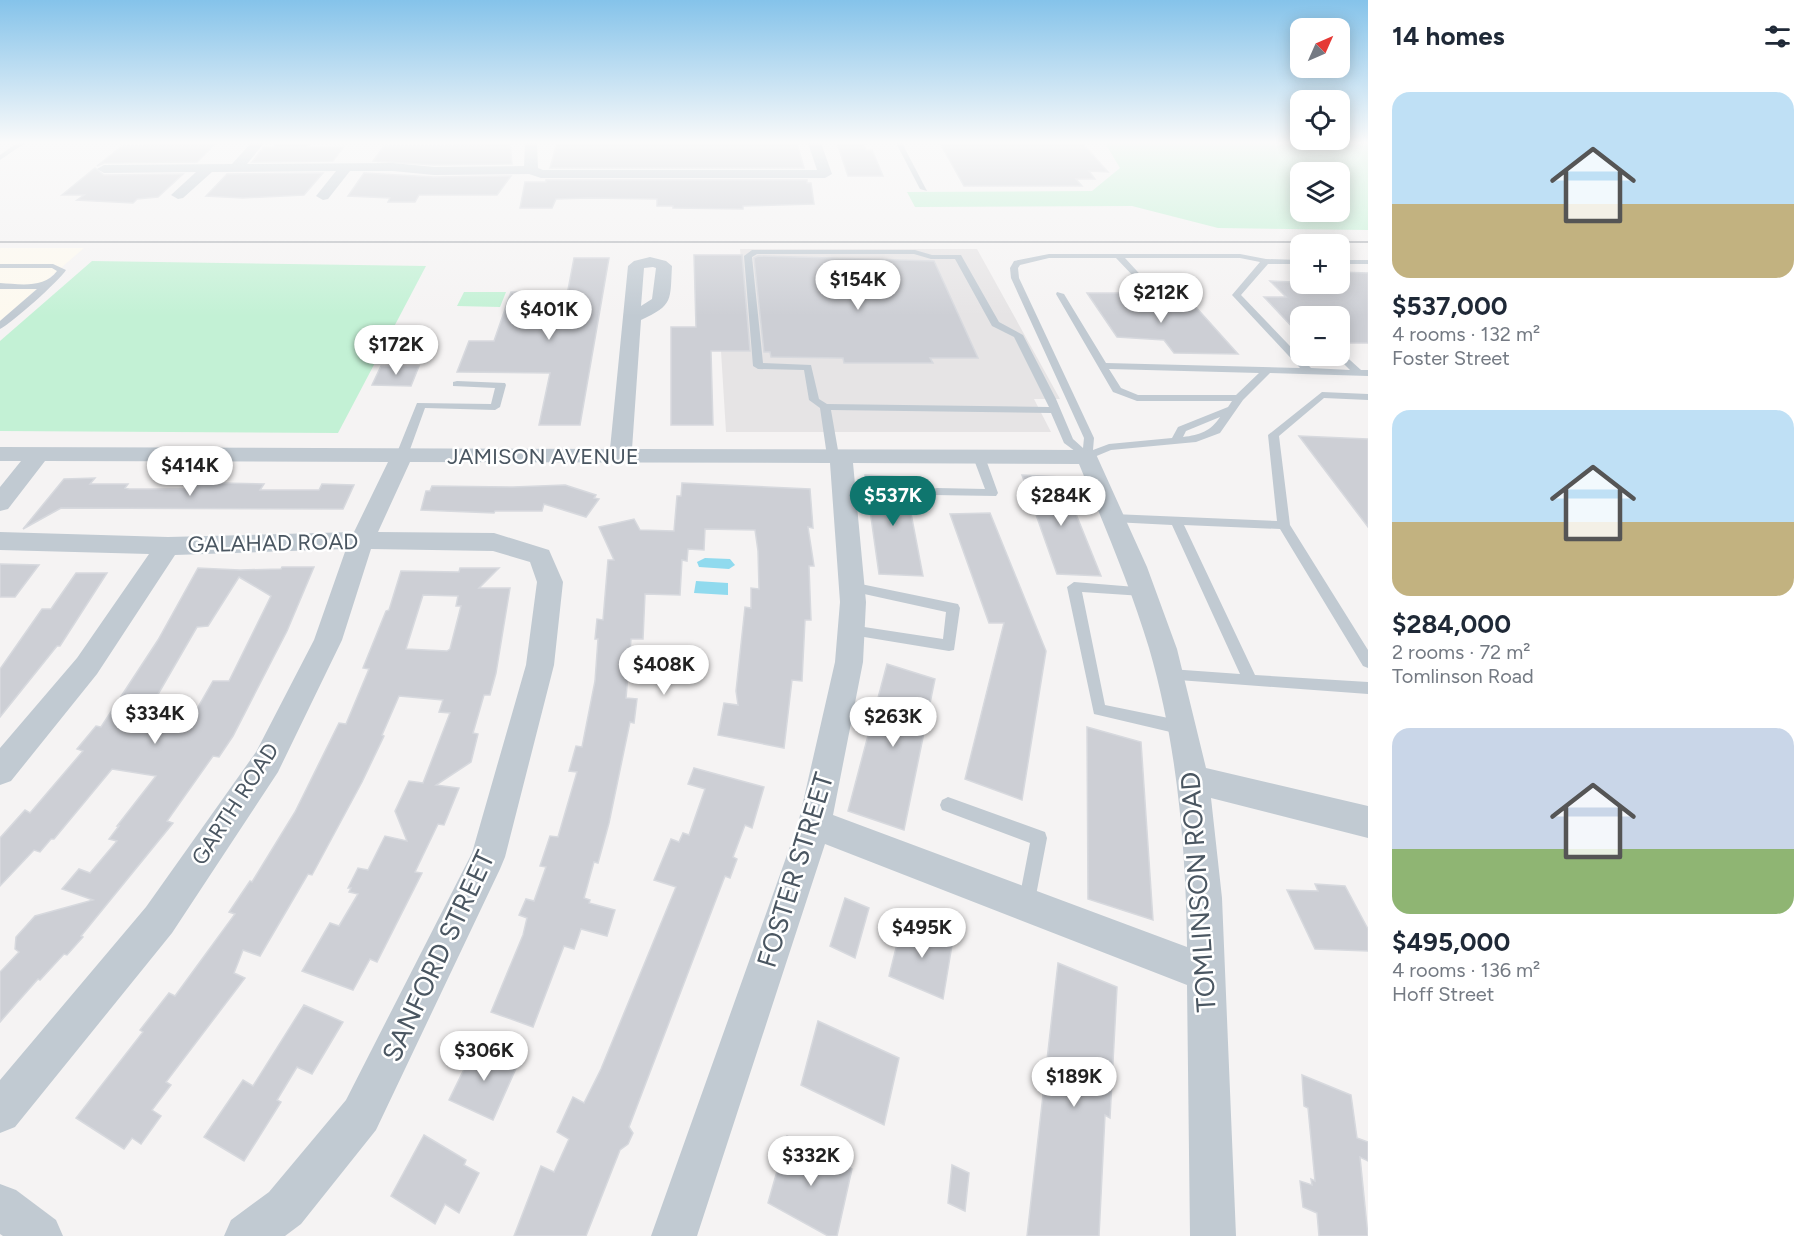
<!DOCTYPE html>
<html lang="en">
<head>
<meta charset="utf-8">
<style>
  :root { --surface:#fff; --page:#f6f6f7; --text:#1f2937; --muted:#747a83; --accent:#0f766e }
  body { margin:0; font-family:Figtree,sans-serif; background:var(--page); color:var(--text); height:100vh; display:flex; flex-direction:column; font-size:22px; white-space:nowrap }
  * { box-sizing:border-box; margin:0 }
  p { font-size:20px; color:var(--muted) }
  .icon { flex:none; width:33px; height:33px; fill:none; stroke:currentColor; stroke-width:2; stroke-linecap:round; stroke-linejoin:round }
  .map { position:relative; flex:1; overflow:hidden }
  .drawer { display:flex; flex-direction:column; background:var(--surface); width:450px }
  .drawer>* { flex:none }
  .needle { width:39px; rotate:45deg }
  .controls { position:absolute; left:1290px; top:18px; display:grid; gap:12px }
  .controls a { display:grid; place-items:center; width:60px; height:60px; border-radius:12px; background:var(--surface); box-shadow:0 3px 15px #0003; font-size:30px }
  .price { position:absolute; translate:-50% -51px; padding:0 14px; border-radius:21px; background:#fff; color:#222; font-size:20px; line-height:39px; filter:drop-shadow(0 2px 3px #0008) }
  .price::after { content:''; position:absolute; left:50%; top:36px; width:18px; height:14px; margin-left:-9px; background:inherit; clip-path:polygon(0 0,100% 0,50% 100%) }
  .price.selected { background:var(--accent); color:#fff }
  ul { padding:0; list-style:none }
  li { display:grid; align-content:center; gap:12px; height:318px; padding:0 24px }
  li span { display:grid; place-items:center; height:186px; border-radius:18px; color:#555 }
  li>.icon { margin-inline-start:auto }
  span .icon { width:108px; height:108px; fill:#fffc; stroke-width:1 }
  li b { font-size:26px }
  h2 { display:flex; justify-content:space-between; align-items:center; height:72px; padding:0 24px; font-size:26px }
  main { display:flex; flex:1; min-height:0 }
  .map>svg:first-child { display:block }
  .commercial { fill:#fdf9ef }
  .education { fill:#e6e4e5 }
  .green { fill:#c3f1d5; fill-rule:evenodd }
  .water { fill:#90daee }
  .building { fill:#cdcfd5; stroke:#d7d9de; stroke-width:1.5; fill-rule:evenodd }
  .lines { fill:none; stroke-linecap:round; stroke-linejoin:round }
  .lane { fill:#c1cad2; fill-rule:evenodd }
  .street { fill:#c1cad2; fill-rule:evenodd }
  .rail { stroke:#b5b8bd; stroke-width:2 }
  .labels { text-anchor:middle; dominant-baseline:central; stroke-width:5; stroke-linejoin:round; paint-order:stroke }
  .street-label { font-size:22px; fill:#4a5661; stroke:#fff }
  .near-street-label { font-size:27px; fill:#4a5661; stroke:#fff }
</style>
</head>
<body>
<main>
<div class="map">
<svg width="1368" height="1236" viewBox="0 0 1368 1236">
  <rect width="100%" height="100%" fill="#f5f3f3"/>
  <!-- commercial -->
  <polygon class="commercial" points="0,248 84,248 0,321"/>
  <!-- education -->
  <polygon class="education" points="740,249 977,249 1060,399 1034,399 1051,432 726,432 720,335 749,335"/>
  <!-- green -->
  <g class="green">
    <path d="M1105 143H1368V230L1218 228 1132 206 915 207 907 192 1092 191 1120 168ZM1300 172H1340V212H1300Z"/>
    <polygon points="92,261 426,266 338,433 0,431 0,341"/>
    <polygon points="464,292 506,292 500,307 457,306"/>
  </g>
  <!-- water -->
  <g class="water">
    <polygon points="705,558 730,559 735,565 729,569 699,567 697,562"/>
    <polygon points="696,581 728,583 728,595 694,593"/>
  </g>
  <!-- building -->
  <g class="building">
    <polygon points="277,143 311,143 308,147 344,146 333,161 252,162 263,148 273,147"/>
    <polygon points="486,143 510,143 512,164 434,165 373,161 384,146 485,145"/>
    <polygon points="557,143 797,143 804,168 550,168"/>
    <polygon points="837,143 864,143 866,150 872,150 883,176 848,176"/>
    <polygon points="940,143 1082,143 1108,172 1089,171 1095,179 1076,179 1082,186 964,186"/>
    <polygon points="156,145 214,145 197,162 104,163 97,166 122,146"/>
    <polygon points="95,168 104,175 183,174 158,197 137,199 133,203 77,200 84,195 62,195"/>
    <polygon points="323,173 304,195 243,198 206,196 227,174"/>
    <polygon points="364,173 434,177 511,176 497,195 419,195 415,202 388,202 390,198 348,196"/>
    <polygon points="546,180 807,180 807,183 811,183 814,204 743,206 743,209 673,208 673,206 657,206 657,199 589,198 556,199 552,208 520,208 525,182 546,182"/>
    <polygon points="694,255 742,255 750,351 711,351 713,425 671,425 671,327 696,327"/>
    <polygon points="758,256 934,261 978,358 930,358 933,363 844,363 843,358 771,357 770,352 764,352 754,258"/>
    <polygon points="574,258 609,258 580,425 539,425 550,373 457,372 469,341 494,341 511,292 565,293 568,290"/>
    <polygon points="1340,272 1368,273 1368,343 1340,343 1340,316 1300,316 1300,335 1264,297 1286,297 1270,281 1340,284"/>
    <polygon points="1087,293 1131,293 1137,301 1193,304 1238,354 1174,353 1164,340 1117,337"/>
    <polygon points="381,366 419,366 411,386 372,385"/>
    <polygon points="1299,436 1368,439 1368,527"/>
    <polygon points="865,475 904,477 923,576 879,574"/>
    <polygon points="1022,475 1061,477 1101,576 1057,574"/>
    <polygon points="95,478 90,484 128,484 125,488 129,489 190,489 194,484 220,483 264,484 260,490 319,490 322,484 354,485 343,509 61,508 23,529 64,479"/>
    <polygon points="682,483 810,489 813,528 808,527 814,566 809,566 811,620 805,620 802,681 792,680 784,748 718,735 724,703 738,705 736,691 745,607 751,608 751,588 759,589 758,551 755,530 705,529 704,550 688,549 687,561 682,560 680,595 645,594 643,639 631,639 626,698 637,699 634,723 630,722 609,823 598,863 594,862 584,898 590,900 589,903 615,910 607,936 581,929 574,949 564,946 533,1027 491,1012 523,935 527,918 519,915 526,899 534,901 546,867 540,866 550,836 558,837 577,772 569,771 576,746 582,747 595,681 598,639 595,639 597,619 603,620 608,560 614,560 599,527 634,519 640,530 674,531 677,496 681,496"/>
    <polygon points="565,485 596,495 594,498 599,499 586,517 544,504 542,511 495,511 494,513 421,510 426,491 430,491 432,486 513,487"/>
    <polygon points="990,513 1046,651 1022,800 965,779 1004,623 989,623 950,514"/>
    <polygon points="0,564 39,565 15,597 0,597"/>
    <path d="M282 567H314L287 631 233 736 219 757 213 756 167 821 173 823 81 936 83 937 67 955 64 954 40 980 38 979 0 1022V972L19 952 15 949 16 937 35 916 93 900 62 889 79 869 90 873 117 841 109 839 119 826H117L156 776 112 769 54 839H51L40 852 34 850 0 886V838L25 810 30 813 83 751 77 749 96 726 101 727 158 640 198 568 240 570 281 569ZM239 577 271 596 229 681H213L186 728 149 722 165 696H157L197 627 208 626Z"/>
    <path d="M460 568H499L479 588H510L496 673 490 695H484L473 733 478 734 471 762 436 785 459 788 444 825 438 824 415 872 422 873 377 962 370 959 353 990 302 971 330 923 339 926 358 894 349 892 351 888H348L358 868 368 870 385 836 407 841 395 811 409 781 423 783 450 713 439 712 443 700 399 696 382 735 384 736 362 782 312 875 308 874 260 956 243 950 234 973 245 978 166 1082 171 1085 152 1110 161 1116 141 1144 132 1138 124 1149 76 1118 143 1032 140 1030 169 993 175 996 235 914 229 912 250 881 252 882 295 812 339 723 346 724 369 669 363 668 386 611 389 610 401 571 459 572ZM423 595 458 596 456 606H461L450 649 447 651 406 649Z"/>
    <polygon points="76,573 107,573 60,646 57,646 0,717 0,669 42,609 51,609"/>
    <polygon points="887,664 935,679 904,830 848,811"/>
    <polygon points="1087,727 1141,742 1153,920 1088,899"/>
    <polygon points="694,768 764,787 752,828 745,825 733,857 737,859 730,878 725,876 629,1127 633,1133 628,1144 620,1150 586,1236 514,1236 541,1166 554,1172 569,1139 557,1132 573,1097 584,1103 601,1069 676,887 654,880 671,839 679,842 683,833 689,835 705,789 688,784"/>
    <polygon points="1315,884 1345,886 1368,929 1368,951 1315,949 1287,890 1318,891"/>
    <polygon points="845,898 869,908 855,958 830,946"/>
    <polygon points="903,920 953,939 943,999 889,976"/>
    <polygon points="1058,963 1117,987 1110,1118 1105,1115 1099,1236 1027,1236"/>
    <polygon points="304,1005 343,1022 312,1074 297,1067 277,1100 281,1102 244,1161 204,1137 243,1080 253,1086"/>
    <polygon points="818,1021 899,1058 884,1125 801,1085"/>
    <polygon points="476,1045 518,1064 493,1120 449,1100"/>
    <polygon points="1302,1075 1351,1095 1357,1138 1368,1142 1368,1161 1360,1157 1368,1236 1319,1236 1317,1213 1303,1207 1300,1181 1312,1185 1311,1179 1315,1181 1308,1108 1304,1106"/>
    <polygon points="424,1135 466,1160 464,1165 479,1173 459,1213 445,1204 435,1224 391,1196"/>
    <polygon points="787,1136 852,1169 837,1236 828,1236 768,1203"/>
    <polygon points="952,1165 969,1173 965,1211 948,1203"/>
  </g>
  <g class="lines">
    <!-- lane -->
    <g class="lane">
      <polygon points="17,143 25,143 0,160 0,155"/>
      <polygon points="896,143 902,143 927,191 920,189"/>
      <path d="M752 250H915L932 255H961L999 322 1023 335 1056 399 1073 439 1083 448 1084 438 1011 278 1010 268 1014 261 1049 254H1240L1266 259 1300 260V264H1268L1241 295 1311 368 1350 370 1336 356H1340V351L1361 370H1368V376L1270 373 1243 400 1220 433 1196 442 1111 450 1087 460 1064 443 1051 413 831 410 839 456 833 459 827 456 820 408 809 400 804 370 758 369 753 366 744 256ZM757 254H914L931 259H955L992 326 1014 337 1049 407 827 404 819 399 811 365 763 363 752 257ZM1049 258H1116L1156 300 1159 299V295L1125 258H1240L1260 262 1232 295 1300 368 1106 363 1064 294 1057 292 1056 294 1113 392 1137 401H1232L1228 407 1178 427 1172 438 1109 444 1093 450 1094 438 1019 278 1018 268 1020 265ZM1109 369 1259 373 1236 395H1138L1121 388ZM1220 417C1211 431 1200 435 1183 437L1186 431Z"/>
      <rect x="1340" y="260" width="28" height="4"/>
      <path d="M0 264H53L66 270C59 281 12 323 0 329V321L37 289H0V283C19 284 44 289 57 271L52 268H0Z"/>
      <polygon points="457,381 505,383 506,385 500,407 495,410 425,408 408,455 406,457 398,457 396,455 417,403 491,404 495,388 453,386 453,382"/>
      <polygon points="1322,392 1368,394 1368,400 1324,398 1279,436 1290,525 1368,650 1368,668 1363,666 1280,529 1184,525 1255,675 1368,682 1368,694 1165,679 1163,675 1165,671 1170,669 1240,674 1172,525 1113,522 1107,518 1113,514 1277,521 1268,435"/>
      <polygon points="979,454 985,457 998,493 996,496 933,495 931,492 933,489 937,488 985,489 973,457"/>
      <polygon points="851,582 958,604 960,608 954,650 949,651 846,634 844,630 846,626 851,625 943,639 946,612 846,590 844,587"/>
      <polygon points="1074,582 1148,588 1150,591 1143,596 1082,592 1105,705 1183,721 1188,723 1191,728 1188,733 1183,735 1094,714 1067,587"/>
      <polygon points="948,797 1045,832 1047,838 1033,911 1027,914 1021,911 1018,905 1030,843 942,810 940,805 942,800"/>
    </g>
    <!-- street -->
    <g class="street">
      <polygon points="251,143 264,143 247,164 393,163 434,167 524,166 525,143 537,143 538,168 543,170 817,170 808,143 821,143 832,174 825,178 541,178 529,174 434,175 393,171 350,171 328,199 323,200 316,196 336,171 212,172 183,198 178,199 171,195 196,172 104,173 97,169 104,165 232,164"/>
      <path d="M650 257 666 261 672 266C670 300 674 305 641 320L632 449 1087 450 1095 452 1147 567 1177 649 1206 768 1368 806V838L1211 798 1222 898 1236 1236H1190L1187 985 825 844 697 1236H651L798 824 835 662 840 602 830 463 410 462 378 532 494 533 549 550 563 582 554 665 505 857 500 869 376 1130 301 1224 285 1236H224L231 1220 269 1192 346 1100 472 853 526 665 537 582 530 562 493 551 371 549 342 640 278 772 172 933 15 1127 0 1133V1080L146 907 256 752 314 640 346 549 175 555 97 674 11 781 0 785V748L77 658 149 554 0 550V532L168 537 354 532 388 462 45 461 8 509 0 511V487L21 461H0V447L610 449 628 266 634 261ZM653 267 656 268 652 299 641 306 644 268ZM853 463 1079 464C1104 525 1130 585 1149 648 1177 744 1186 847 1187 947L833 815 863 662 866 602Z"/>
      <polygon points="0,1184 16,1190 56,1220 63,1236 3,1236 0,1234"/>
    </g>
    <!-- rail -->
    <polyline class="rail" points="0,242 1368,242"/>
  </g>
  <!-- sky -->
  <linearGradient id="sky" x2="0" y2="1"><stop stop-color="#85c3ea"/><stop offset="0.45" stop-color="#fafafa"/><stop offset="1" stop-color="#fafafa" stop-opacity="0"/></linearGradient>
  <rect width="1368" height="316" fill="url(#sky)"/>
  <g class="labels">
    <!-- street labels -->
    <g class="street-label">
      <text x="543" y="456">JAMISON AVENUE</text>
      <text transform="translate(273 543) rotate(-1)">GALAHAD ROAD</text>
      <text transform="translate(235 804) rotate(-57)">GARTH ROAD</text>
    </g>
    <!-- near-street labels -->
    <g class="near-street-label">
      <text transform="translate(795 870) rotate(-73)">FOSTER STREET</text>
      <text transform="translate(1198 892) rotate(-94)">TOMLINSON ROAD</text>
      <text transform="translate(438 956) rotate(-65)">SANFORD STREET</text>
    </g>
  </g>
</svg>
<div class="controls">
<a><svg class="needle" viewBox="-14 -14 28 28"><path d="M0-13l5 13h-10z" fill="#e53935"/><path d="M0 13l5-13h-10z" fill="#747a83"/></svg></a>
<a><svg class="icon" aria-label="locate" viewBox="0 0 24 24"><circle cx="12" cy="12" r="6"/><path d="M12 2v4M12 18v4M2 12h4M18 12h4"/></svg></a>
<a><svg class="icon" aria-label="layers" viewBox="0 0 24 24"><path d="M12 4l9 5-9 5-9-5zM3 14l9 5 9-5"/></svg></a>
<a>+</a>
<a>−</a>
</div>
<b class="price" style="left:858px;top:311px">$154K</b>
<b class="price" style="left:1161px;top:324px">$212K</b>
<b class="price" style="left:549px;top:341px">$401K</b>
<b class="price" style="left:396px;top:376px">$172K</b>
<b class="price" style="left:190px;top:497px">$414K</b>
<b class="price selected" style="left:893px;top:527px">$537K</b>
<b class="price" style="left:1061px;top:527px">$284K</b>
<b class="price" style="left:664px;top:696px">$408K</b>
<b class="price" style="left:155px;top:745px">$334K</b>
<b class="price" style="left:893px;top:748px">$263K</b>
<b class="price" style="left:922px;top:959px">$495K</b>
<b class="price" style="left:484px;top:1082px">$306K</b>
<b class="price" style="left:1074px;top:1108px">$189K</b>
<b class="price" style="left:811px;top:1187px">$332K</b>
</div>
<section class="drawer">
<h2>14 homes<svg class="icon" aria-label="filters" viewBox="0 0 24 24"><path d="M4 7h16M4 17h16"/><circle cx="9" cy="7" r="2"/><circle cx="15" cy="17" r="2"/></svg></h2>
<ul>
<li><span style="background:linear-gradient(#bfe0f5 60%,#c2b280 0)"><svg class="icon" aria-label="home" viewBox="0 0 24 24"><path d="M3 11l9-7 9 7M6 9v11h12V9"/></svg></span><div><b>$537,000</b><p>4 rooms · 132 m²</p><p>Foster Street</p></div></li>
<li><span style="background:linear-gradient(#bfe0f5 60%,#c2b280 0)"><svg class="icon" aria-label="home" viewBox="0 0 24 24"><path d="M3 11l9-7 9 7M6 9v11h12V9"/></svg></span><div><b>$284,000</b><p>2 rooms · 72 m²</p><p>Tomlinson Road</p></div></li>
<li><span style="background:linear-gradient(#c9d6e8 65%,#8fb573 0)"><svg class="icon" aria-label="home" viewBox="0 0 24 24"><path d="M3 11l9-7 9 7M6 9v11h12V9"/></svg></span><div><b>$495,000</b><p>4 rooms · 136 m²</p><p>Hoff Street</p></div></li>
</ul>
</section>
</main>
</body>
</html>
